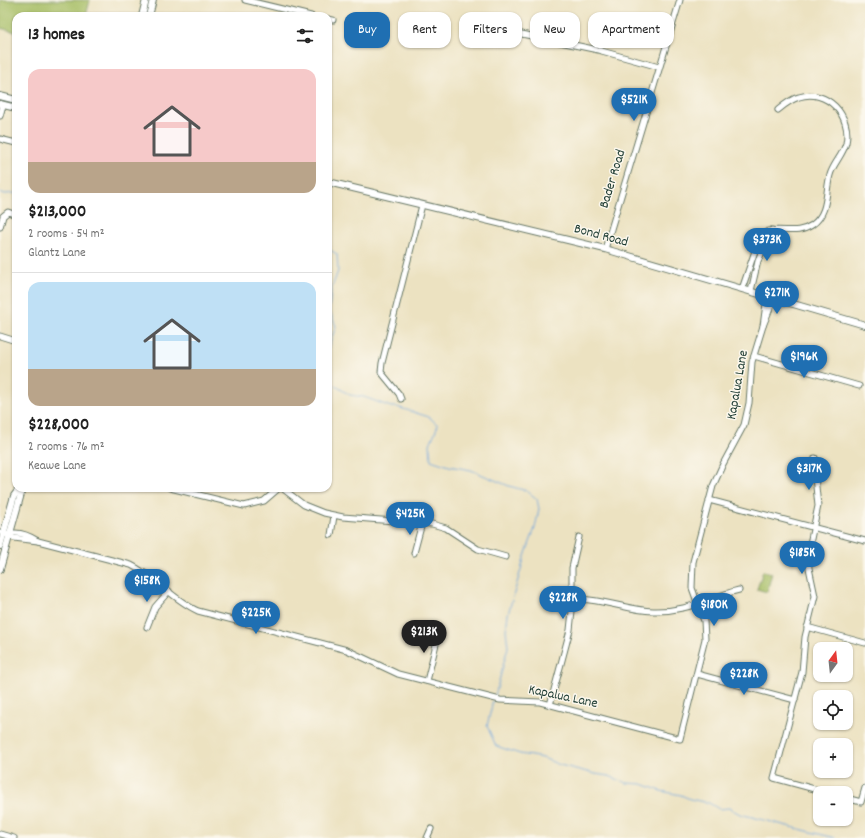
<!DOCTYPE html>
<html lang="en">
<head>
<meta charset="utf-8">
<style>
  :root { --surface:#fff; --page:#f2f2f2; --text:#222; --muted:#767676; --line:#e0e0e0; --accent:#1f6fb2 }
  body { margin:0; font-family:Dekko,sans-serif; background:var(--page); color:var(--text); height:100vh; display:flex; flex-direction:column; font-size:15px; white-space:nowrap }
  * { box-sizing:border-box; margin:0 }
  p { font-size:13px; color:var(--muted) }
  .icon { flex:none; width:22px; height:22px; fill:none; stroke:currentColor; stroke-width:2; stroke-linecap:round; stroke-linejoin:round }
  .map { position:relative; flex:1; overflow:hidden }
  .sheet { position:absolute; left:12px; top:12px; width:320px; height:480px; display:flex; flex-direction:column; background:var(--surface); border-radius:12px; box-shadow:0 1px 3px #0004 }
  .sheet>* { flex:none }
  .banner { position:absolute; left:344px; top:12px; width:380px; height:36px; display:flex; gap:8px }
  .needle { width:26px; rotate:15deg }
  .tools { position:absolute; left:813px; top:642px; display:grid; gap:8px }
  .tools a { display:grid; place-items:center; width:40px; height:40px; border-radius:8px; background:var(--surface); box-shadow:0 1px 3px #0004; font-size:20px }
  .price { position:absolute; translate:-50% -34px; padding:0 9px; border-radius:14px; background:var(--accent); color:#fff; font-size:13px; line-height:26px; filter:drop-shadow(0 1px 2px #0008) }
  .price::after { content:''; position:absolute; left:50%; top:24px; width:12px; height:9px; margin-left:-6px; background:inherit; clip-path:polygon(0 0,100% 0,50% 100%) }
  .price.on { background:#222; color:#fff }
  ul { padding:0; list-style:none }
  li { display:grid; align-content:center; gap:8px; height:212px; padding:0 16px }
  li+li { border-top:1px solid var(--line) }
  li span { display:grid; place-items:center; height:124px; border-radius:12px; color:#555 }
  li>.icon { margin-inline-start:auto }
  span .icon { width:72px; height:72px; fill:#fffc; stroke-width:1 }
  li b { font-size:17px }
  h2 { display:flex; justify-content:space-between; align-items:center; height:48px; padding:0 16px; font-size:17px }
  .pill { padding:0 14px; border-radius:12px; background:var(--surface); box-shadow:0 1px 3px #0004; font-size:14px; line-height:36px }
  .pill.on { background:var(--accent); color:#fff }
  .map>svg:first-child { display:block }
  .green { fill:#a6bd63; stroke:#627d4c }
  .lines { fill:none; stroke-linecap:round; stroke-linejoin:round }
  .stream { stroke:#6ea5dc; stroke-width:1 }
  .minor-casing { stroke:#677765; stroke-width:7 }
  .major-casing { stroke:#677765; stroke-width:8 }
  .minor { stroke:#fff; stroke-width:5 }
  .major { stroke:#fff; stroke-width:6 }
  .labels { text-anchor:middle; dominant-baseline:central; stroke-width:3; stroke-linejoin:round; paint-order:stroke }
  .street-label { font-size:14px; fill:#1f3d34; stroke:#fbf7ec }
</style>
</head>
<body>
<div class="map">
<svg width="865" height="838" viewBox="0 0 865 838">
  <rect width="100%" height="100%" fill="#fbf7ec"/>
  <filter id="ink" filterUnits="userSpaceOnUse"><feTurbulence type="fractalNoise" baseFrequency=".025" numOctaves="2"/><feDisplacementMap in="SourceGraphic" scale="8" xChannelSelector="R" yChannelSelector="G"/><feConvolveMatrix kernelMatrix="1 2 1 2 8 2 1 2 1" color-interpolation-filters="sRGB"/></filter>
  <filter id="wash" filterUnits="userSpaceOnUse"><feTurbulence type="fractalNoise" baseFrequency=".012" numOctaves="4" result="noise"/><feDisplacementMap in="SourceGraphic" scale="16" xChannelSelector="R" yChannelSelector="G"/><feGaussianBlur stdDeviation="0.9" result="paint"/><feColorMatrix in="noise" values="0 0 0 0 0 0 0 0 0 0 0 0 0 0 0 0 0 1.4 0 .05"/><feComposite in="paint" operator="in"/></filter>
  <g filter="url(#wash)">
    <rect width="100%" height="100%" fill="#ece2c1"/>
    <!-- green -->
    <g class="green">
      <polygon points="0,0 90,0 86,16 16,16 16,32 0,28"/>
      <polygon points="763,571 772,573 767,592 757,589"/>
    </g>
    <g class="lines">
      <!-- stream -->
      <g class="stream">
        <polyline points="0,192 5,194 16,193"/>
        <polyline points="328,249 337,254 338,271 331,290 329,310 336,326 328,349"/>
        <polyline points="328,381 350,395 364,397 391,407 397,407 429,417 438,425 430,444 431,460 449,466 471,470 509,486 527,491 537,499 539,509 535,528 524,559 508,614 506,630 508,647 495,696"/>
        <polyline points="493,701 487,726 496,746 520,754 543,758 560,765 595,774 609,776 627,783 642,784 661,791 681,795 690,799 709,803 719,809 729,808 740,814 835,838"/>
      </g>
    </g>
  </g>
  <g filter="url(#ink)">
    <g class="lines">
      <defs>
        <g id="minor">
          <polyline points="245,0 311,16"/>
          <polyline points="328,19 333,20"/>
          <polyline points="471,21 483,20 517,33 598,50 659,67"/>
          <polyline points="0,116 3,105"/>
          <polyline points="0,139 16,143"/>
          <polyline points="0,227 3,216 8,212 16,215"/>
          <polyline points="605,249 680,0"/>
          <path d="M742 289 755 251 768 231C784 228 797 235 812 225 829 213 825 193 830 175 833 164 843 155 846 143 852 116 827 88 799 97 791 99 784 105 778 110"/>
          <polyline points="751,291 758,261 772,230"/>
          <polyline points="763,326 771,306 771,298"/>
          <polyline points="0,336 16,341"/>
          <polyline points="754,356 859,386"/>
          <polyline points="401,399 399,394 381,372 382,363 422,205"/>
          <polyline points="815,458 814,467 818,506 808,553 809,568 815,596 805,637 802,672 774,778 829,793"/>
          <polyline points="170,488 244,506 264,501 279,488"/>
          <polyline points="282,488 304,505 324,513 343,517 432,524 446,528 478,549 506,557"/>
          <polyline points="709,500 865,541"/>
          <path d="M0 532 14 538 38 541 131 565C156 577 173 600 198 611L347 650 398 674 500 700 540 702 680 739 705 639 704 621 692 588 693 562 713 486 723 464 744 425 749 403 752 362 763 326 766 304 771 298"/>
          <path d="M9 534C18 531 30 536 38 541"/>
          <polyline points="331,535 334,516"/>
          <polyline points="414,553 422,523"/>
          <path d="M572 600C600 597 625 610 653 611 688 612 707 598 739 590"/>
          <polyline points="147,627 155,607 169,591"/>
          <polyline points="807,627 865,643"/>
          <polyline points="697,674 795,700"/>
          <polyline points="427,681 439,632"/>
          <polyline points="550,705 570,630 572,611 572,568 579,537"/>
          <polyline points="846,798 861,802 865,788"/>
          <polyline points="0,834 14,838"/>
          <polyline points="427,838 431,829"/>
        </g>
        <g id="major">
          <polyline points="142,16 146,0"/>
          <polyline points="149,16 153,0"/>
          <polyline points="0,96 16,100"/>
          <polyline points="0,104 16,108"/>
          <polyline points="328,182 605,249 865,325"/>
          <polyline points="0,546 14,496 20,488"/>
          <polyline points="0,569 21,494 20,488"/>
        </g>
      </defs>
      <!-- minor casing -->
      <use href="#minor" class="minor-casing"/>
      <!-- major casing -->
      <use href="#major" class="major-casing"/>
      <!-- minor -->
      <use href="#minor" class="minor"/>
      <!-- major -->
      <use href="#major" class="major"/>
    </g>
  </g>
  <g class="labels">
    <!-- street labels -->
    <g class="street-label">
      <text transform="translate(613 179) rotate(-73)">Bader Road</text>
      <text transform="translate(601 236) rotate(15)">Bond Road</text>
      <text transform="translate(738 385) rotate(-80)">Kapalua Lane</text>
      <text transform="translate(563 697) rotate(12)">Kapalua Lane</text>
    </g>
  </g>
</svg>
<div class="tools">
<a><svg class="needle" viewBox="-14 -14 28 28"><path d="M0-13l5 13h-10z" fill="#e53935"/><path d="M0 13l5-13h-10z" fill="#767676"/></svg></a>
<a><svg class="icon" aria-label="locate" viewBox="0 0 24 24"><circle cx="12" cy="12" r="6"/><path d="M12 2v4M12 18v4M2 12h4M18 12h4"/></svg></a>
<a>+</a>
<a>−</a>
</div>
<b class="price" style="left:634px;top:122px">$521K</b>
<b class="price" style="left:767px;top:262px">$373K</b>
<b class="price" style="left:777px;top:315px">$271K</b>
<b class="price" style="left:804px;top:379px">$196K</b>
<b class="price" style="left:809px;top:491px">$317K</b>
<b class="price" style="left:410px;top:536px">$425K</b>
<b class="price" style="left:802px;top:575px">$185K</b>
<b class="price" style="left:147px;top:603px">$158K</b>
<b class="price" style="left:563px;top:620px">$228K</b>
<b class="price" style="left:714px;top:627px">$180K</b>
<b class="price" style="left:256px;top:635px">$225K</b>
<b class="price on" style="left:424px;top:654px">$213K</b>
<b class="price" style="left:744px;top:696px">$228K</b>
<div class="banner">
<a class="pill on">Buy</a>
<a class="pill">Rent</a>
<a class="pill">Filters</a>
<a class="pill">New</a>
<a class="pill">Apartment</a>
</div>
<section class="sheet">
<h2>13 homes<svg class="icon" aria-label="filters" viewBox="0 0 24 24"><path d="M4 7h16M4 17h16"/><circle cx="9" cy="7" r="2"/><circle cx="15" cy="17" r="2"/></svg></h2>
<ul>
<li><span style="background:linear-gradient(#f6c9c9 75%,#b9a48a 0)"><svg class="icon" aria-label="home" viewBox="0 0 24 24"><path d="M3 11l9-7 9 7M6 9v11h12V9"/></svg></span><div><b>$213,000</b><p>2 rooms · 54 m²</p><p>Glantz Lane</p></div></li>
<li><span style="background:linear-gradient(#bfe0f5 70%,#b9a48a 0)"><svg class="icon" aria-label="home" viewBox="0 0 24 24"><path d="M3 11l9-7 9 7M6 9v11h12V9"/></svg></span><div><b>$228,000</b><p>2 rooms · 76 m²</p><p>Keawe Lane</p></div></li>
</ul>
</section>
</div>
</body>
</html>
